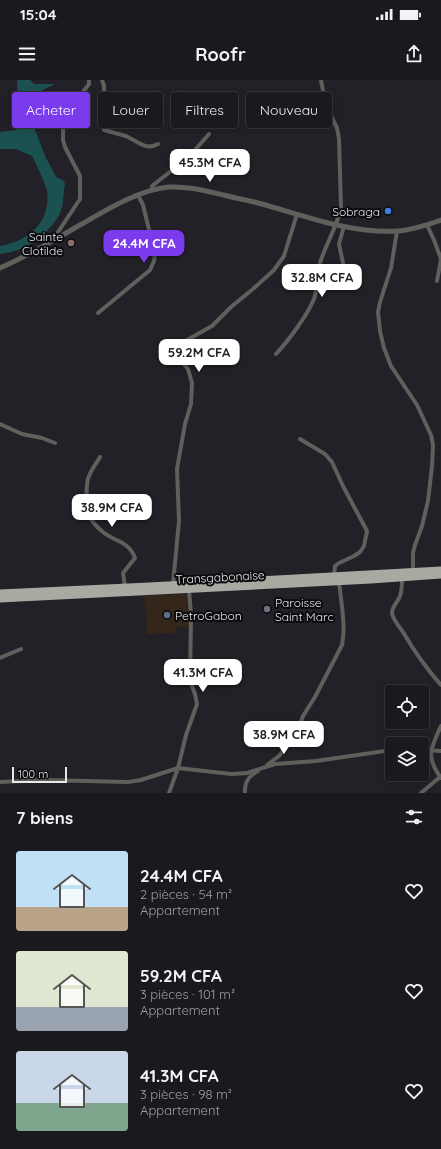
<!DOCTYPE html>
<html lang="fr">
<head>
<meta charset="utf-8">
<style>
  :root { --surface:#1a191d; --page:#232226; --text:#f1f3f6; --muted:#9fa0a4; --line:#38383b; --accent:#7c3aed }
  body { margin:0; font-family:Quicksand,sans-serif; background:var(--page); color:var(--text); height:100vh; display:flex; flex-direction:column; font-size:15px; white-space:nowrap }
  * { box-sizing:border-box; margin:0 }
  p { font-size:13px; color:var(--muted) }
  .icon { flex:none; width:22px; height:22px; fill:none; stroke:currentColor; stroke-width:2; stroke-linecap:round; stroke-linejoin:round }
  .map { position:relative; height:713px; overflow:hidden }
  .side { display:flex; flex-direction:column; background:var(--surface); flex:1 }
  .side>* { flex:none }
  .hud { position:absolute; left:12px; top:12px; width:417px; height:36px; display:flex; gap:8px }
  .controls { position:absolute; left:385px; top:605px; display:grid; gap:8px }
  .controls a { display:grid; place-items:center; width:44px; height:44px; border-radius:4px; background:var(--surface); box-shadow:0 2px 10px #0003,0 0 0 1px var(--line); font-size:20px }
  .scale { position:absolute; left:12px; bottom:10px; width:55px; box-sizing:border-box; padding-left:4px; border:2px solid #e9e8ed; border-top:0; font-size:11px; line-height:14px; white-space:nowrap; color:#e9e8ed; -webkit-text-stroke:3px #0b0b0e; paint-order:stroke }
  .price { position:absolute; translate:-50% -34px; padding:0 9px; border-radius:8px; background:#fff; color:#222; font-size:13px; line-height:26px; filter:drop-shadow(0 1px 2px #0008) }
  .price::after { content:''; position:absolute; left:50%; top:24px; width:12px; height:9px; margin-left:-6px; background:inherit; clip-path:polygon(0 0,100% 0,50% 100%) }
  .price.current { background:var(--accent); color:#fff }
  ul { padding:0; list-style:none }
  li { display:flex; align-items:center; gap:12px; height:100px; padding:0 16px }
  li span { display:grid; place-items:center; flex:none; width:112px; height:80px; border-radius:4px; color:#555 }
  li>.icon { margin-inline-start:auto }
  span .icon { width:48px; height:48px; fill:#fffc; stroke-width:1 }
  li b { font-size:17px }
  h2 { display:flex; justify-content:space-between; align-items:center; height:48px; padding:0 16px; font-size:17px }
  .chip { padding:0 14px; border-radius:4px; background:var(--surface); box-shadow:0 2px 10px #0003,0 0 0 1px var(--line); font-size:14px; line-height:36px }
  .chip.current { background:var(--accent); color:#fff }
  .status { display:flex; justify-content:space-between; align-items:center; height:28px; padding:0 20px; background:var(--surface); direction:ltr }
  .status svg { height:11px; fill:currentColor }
  header { display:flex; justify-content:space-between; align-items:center; height:52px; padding:0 16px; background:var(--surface); font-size:18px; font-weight:700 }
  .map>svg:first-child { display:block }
  .industrial { fill:#34261a }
  .water { fill:#1c5151 }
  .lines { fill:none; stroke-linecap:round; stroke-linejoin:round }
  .minor { stroke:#5f605c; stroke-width:4 }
  .tertiary { stroke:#5f605c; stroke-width:5 }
  .trunk { stroke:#a8aaa2; stroke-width:7 }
  .shop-dot { fill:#3f7fe0; stroke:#0b0b0e; stroke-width:1.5 }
  .education-dot { fill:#8d6e63; stroke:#0b0b0e; stroke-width:1.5 }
  .worship-dot { fill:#6b7280; stroke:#0b0b0e; stroke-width:1.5 }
  .service-dot { fill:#5c6f8a; stroke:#0b0b0e; stroke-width:1.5 }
  .labels { text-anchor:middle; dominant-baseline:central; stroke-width:4; stroke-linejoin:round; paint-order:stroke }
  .poi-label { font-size:12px; fill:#e9e8ed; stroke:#0b0b0e; text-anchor:end }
  .street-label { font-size:12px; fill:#e9e8ed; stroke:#0b0b0e }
</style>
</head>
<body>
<div class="status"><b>15:04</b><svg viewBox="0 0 49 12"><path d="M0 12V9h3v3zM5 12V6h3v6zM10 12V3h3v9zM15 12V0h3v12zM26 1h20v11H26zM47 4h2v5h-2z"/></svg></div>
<header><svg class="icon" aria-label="menu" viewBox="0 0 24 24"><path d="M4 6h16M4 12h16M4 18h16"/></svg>Roofr<svg class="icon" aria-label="share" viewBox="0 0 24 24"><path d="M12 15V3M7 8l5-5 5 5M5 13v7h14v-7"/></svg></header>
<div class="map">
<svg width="441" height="713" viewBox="0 0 441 713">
  <rect width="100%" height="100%" fill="#222127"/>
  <!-- industrial -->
  <polygon class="industrial" points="187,514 189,527 189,547 176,547 175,553 147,554 144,516"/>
  <!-- water -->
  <path class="water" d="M17 0H30L34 4H55L37 13 33 21 31 39 45 76 56 97 64 101 65 104C63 113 64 122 61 131 55 146 34 165 18 170 12 172 6 173 0 174V166C29 161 51 142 47 111 46 104 36 84 32 76L16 69H0V52L16 50 18 47Z"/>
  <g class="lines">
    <!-- minor -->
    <g class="minor">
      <path d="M102 0 104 6V50C111 52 119 54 126 56 137 61 146 71 158 64"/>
      <polyline points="152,110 152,106 189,77 209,54"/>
      <polyline points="427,145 434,160 441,179 437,201"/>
      <polyline points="397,151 391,188 380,222 378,232 380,251 384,268 391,286 417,325 431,355 433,365 432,386 428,421 422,446 415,465 413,473 413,492"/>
      <polyline points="52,161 80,119 80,96 65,67 63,60 63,50 65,35 89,4 89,0"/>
      <polyline points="343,183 339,164 344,146"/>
      <polyline points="98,233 150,190 154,181 155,174 143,125 138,115"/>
      <path d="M276 274C288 261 307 236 314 219 318 208 317 192 321 180 327 162 337 146 341 128L339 59 337 48 326 26 321 0"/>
      <polyline points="0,344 22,354 42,358 55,363"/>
      <polyline points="300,359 325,374 332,382 343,406 367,451 364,466 360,472 354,476 339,483 335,486 334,496"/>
      <path d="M100 377C96 384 90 391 88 399 86 407 86 427 89 435 91 441 98 448 103 452 115 462 129 461 135 478L123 493 125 507"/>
      <path d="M402 498C402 504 402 511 400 516 398 522 392 526 392 533 393 540 399 546 403 552 414 571 426 588 441 605"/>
      <polyline points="173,504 179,441 177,389 185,344 191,324 192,303 188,289 181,281 176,273 177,267 180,264 212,246 231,227 253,209 274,190 284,176 297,134"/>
      <polyline points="0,578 21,569"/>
      <path d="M441 646C431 668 425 676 441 698"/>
      <polyline points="422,670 441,671"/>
      <path d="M267 685 279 676 292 660 298 650 303 636 315 617 342 565C346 545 341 522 339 502"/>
      <polyline points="0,702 44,700 128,702 141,700 178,688 231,694 247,693 275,684 316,681 392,670"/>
      <polyline points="169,713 178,688 186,655 197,624 195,614 190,601 191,535 189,510"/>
      <path d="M245 713C244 702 249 696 258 691"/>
      <polyline points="421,713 440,697"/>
    </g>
    <!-- tertiary -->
    <path class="tertiary" d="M0 188C28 176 54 160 80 145 105 131 140 109 169 107 189 106 209 112 228 116 238 119 248 120 258 123 303 135 350 154 397 151 412 150 427 145 441 140"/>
    <!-- trunk -->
    <g class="trunk">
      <polyline points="0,513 149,506 441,490"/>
      <polyline points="0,519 371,500 441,495"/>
    </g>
  </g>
  <!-- markers -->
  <circle class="shop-dot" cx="388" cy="131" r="4"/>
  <circle class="education-dot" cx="71" cy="163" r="4"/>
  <circle class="worship-dot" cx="267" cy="529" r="4"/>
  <circle class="service-dot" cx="167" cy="535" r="4"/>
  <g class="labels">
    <!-- poi labels -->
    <g class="poi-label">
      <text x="380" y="131">Sobraga</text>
      <text x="63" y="156">Sainte<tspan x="63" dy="14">Clotilde</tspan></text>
      <text x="275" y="522" text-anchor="start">Paroisse<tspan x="275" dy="14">Saint Marc</tspan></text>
      <text x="175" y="535" text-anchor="start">PetroGabon</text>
    </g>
    <!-- street labels -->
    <g class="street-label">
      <text transform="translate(220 497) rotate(-3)">Transgabonaise</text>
    </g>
  </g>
</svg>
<div class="controls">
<a><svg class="icon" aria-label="locate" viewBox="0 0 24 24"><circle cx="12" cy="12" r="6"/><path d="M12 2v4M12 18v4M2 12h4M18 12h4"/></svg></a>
<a><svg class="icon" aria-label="layers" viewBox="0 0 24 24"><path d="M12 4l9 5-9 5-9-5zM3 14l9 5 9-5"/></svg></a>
</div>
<div class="scale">100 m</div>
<b class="price" style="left:210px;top:103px">45.3M CFA</b>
<b class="price current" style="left:144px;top:184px">24.4M CFA</b>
<b class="price" style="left:322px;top:218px">32.8M CFA</b>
<b class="price" style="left:199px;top:293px">59.2M CFA</b>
<b class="price" style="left:112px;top:448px">38.9M CFA</b>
<b class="price" style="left:203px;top:613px">41.3M CFA</b>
<b class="price" style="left:284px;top:675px">38.9M CFA</b>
<div class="hud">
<a class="chip current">Acheter</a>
<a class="chip">Louer</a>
<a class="chip">Filtres</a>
<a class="chip">Nouveau</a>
</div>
</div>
<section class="side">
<h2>7 biens<svg class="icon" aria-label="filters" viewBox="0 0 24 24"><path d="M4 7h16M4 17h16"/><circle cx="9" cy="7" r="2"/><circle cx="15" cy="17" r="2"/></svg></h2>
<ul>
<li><span style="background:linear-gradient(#bfe0f5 70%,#b9a48a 0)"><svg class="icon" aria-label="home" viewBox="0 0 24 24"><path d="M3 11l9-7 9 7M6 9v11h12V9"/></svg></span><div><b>24.4M CFA</b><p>2 pièces · 54 m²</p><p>Appartement</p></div><svg class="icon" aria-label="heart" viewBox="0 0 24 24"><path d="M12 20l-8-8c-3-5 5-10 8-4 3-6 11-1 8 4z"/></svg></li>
<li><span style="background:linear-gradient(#dfe7d0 70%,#9aa5b1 0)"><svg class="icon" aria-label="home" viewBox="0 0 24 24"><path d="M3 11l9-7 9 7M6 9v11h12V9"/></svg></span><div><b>59.2M CFA</b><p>3 pièces · 101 m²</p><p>Appartement</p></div><svg class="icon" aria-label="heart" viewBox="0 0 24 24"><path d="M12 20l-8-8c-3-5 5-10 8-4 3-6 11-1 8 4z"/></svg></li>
<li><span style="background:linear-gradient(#c9d6e8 65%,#7fa58c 0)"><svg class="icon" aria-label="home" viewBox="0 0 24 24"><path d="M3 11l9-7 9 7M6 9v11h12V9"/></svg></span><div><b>41.3M CFA</b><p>3 pièces · 98 m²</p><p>Appartement</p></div><svg class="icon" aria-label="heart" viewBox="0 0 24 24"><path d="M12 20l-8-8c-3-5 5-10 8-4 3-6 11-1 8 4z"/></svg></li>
</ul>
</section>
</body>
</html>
